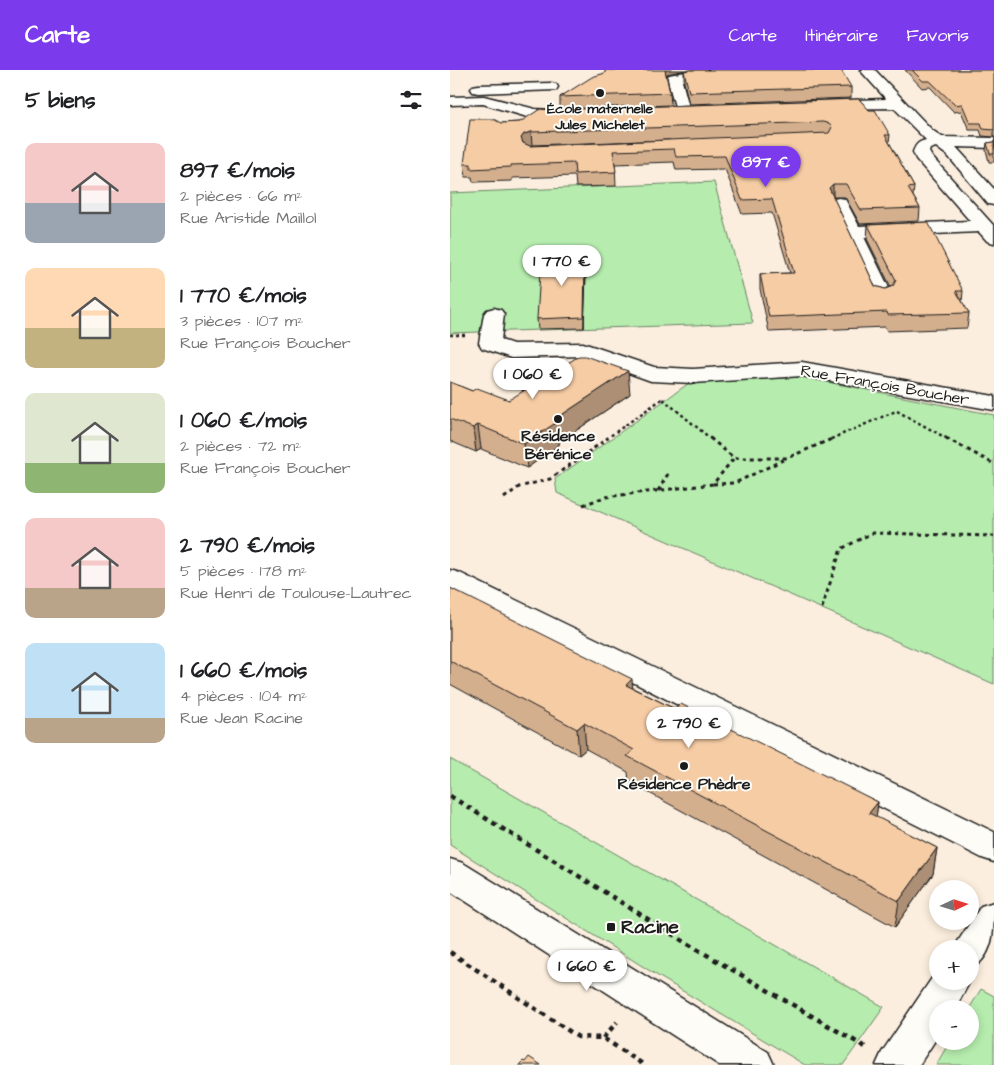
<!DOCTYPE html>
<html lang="fr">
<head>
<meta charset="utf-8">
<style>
  :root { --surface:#fff; --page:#f2f2f2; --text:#202124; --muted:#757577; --accent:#7c3aed }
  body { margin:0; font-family:"Architects Daughter",sans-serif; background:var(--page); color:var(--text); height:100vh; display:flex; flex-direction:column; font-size:19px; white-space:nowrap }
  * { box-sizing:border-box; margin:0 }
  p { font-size:16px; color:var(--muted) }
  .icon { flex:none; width:28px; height:28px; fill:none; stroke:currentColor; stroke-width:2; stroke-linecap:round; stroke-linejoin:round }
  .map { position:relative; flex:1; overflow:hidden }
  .side { display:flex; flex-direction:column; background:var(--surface); width:450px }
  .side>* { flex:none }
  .needle { width:32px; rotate:86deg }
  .controls { position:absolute; left:479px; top:810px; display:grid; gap:10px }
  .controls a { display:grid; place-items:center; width:50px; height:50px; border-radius:50%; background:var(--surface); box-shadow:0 2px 8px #0003; font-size:25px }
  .price { position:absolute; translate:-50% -42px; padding:0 11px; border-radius:18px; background:#fff; color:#222; font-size:16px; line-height:32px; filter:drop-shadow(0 1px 2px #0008) }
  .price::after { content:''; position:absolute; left:50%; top:30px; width:15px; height:11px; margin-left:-8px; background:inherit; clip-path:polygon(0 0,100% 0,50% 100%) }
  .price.on { background:var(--accent); color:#fff }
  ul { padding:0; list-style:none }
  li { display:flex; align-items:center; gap:15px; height:125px; padding:0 25px }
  li span { display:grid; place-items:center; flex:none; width:140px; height:100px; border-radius:10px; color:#555 }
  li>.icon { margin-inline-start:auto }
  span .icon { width:60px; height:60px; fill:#fffc; stroke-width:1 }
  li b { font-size:21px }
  h2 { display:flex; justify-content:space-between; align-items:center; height:60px; padding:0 25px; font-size:21px }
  header { display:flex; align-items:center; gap:30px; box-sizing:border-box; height:70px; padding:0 25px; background:var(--accent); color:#fff }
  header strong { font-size:24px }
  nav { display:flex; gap:28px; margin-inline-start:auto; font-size:18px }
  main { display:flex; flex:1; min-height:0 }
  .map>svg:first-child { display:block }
  .green { fill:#b6ecae; stroke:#698465 }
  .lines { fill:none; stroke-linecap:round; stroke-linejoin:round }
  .minor-casing { stroke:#1c1c1c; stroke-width:3 }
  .path-far2 { stroke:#1c1c1c; stroke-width:2.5; stroke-dasharray:3 3; stroke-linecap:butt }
  .path-far1 { stroke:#1c1c1c; stroke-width:3; stroke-dasharray:4 4; stroke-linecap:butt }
  .path { stroke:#1c1c1c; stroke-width:4.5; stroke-dasharray:5 5; stroke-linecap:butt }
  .minor { fill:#fdfcf7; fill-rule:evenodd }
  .wall { fill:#d4af8e; stroke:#1c1c1c; fill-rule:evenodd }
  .shaded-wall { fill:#ac8f74; stroke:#1c1c1c }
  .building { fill:#f6cca5; stroke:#1c1c1c; fill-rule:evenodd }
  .poi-dot { fill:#1c1c1c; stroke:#fdfcf7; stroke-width:2 }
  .labels { text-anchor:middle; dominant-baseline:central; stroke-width:4; stroke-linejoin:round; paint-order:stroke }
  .far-poi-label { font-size:14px; font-weight:bold; fill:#1c1c1c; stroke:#fdfcf7 }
  .street-label { font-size:16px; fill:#1c1c1c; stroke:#fdfcf7 }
  .poi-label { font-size:16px; font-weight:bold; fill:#1c1c1c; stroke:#fdfcf7 }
  .near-poi-label { font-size:19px; font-weight:bold; fill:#1c1c1c; stroke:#fdfcf7; text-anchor:start }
</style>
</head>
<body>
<header>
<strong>Carte</strong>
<nav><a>Carte</a><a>Itinéraire</a><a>Favoris</a></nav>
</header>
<main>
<section class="side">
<h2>5 biens<svg class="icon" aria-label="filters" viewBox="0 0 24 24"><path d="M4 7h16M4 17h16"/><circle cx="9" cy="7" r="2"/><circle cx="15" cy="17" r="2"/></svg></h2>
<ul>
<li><span style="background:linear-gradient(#f6c9c9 60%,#9aa5b1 0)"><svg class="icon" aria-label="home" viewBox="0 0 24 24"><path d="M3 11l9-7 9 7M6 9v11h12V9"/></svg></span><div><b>897 €/mois</b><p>2 pièces · 66 m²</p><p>Rue Aristide Maillol</p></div></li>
<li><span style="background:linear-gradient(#ffd9b3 60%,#c2b280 0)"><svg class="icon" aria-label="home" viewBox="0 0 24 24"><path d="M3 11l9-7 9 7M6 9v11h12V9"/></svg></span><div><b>1 770 €/mois</b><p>3 pièces · 107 m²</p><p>Rue François Boucher</p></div></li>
<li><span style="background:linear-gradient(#dfe7d0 70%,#8fb573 0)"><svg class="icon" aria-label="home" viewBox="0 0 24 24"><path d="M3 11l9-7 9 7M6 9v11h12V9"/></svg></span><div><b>1 060 €/mois</b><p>2 pièces · 72 m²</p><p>Rue François Boucher</p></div></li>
<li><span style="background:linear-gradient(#f6c9c9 70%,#b9a48a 0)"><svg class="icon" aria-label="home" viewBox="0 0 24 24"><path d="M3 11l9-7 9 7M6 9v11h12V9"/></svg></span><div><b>2 790 €/mois</b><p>5 pièces · 178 m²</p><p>Rue Henri de Toulouse-Lautrec</p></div></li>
<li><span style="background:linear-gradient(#bfe0f5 75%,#b9a48a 0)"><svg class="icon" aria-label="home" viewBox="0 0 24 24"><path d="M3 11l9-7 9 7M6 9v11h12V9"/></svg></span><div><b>1 660 €/mois</b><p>4 pièces · 104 m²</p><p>Rue Jean Racine</p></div></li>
</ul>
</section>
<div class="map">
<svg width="544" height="995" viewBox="0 0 544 995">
  <rect width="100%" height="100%" fill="#fbeede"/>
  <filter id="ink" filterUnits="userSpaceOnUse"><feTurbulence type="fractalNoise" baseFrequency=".02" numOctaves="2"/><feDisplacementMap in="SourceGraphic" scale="10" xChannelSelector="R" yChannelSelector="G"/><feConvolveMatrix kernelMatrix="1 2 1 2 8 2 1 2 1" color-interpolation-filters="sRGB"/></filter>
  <g filter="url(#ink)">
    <!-- green -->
    <g class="green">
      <polygon points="264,112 303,253 0,263 0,123"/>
      <polygon points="352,307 544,345 544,614 107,423 105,409 239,313"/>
      <polygon points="0,689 434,937 393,995 355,995 208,906 0,775"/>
      <polygon points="531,919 544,926 544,995 486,995 500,971 520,971 519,939"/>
    </g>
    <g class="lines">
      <defs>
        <g id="minor">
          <polygon points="246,0 258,0 260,3 258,6 232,11 240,41 237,44 227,44 217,8 219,5"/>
          <path d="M410 0H425L482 60 492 67 544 68V78L506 77 544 119V135L538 134 498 86 486 77 480 79 479 82 482 87 544 156V173L537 171 529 162 414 167 443 226 440 230 433 232 426 230 423 226 380 133 383 129 389 128 395 129 409 156 520 151 466 89 463 82C466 74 468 72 476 70L444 38 372 39 369 36 372 33 377 31 436 29Z"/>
          <polygon points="101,13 106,14 108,17 106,20 28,23 23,22 21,19 23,16 28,15"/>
          <polygon points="34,26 85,39 119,41 124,43 127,46 124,49 119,51 84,49 33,34 0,35 0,27"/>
          <polygon points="44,238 51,240 54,244 51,270 63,274 133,273 204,297 243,299 352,292 544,326 544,340 352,306 243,313 201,311 131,286 61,288 32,278 29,273 34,244 37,240"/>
          <polygon points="0,500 10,503 544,762 544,792 532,788 0,520"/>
          <polygon points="0,789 13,793 318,982 324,995 269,995 0,821"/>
          <path d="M544 832C544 860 544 888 520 899V879H503L531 836Z"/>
          <polygon points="488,899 488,911 520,911 505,939 488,939 488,966 469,995 426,995 432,982"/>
        </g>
      </defs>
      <!-- minor casing -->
      <use href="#minor" class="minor-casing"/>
      <!-- path-far2 -->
      <g class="path-far2">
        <polyline points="0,265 15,265"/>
        <polyline points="66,317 79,322"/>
        <polyline points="213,329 261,369"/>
        <polyline points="447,341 498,369"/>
        <polyline points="156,369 212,329"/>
        <polyline points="381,369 446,341"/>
      </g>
      <!-- path-far1 -->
      <g class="path-far1">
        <polyline points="260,368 284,388 337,388 384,368"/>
        <polyline points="496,368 544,394"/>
        <polyline points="263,414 285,413 337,388"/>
        <polyline points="208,421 219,402"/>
        <polyline points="54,428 69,417 100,409 158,368"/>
        <polyline points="133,435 155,427 263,414 284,388"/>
        <polyline points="372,538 391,479 422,463 544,466"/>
      </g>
      <!-- path -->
      <g class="path">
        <polyline points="0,726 238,874 417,978"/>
        <polyline points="0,882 128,967 153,968 194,995"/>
        <polyline points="153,968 167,952"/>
      </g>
      <!-- minor -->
      <use href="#minor" class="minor"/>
    </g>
    <!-- wall -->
    <g class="wall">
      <polygon points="455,0 544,0 544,67 532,66 530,60 519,60 511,41 504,42 480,17 472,18"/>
      <polygon points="234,1 401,17 401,28 239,34 234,12"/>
      <polygon points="155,3 217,4 217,6 220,23 221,35 110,39 110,27"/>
      <path d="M409 29 440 65 439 72 464 117 463 126 470 138 469 151 410 154 395 127H383L425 216 435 219 441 217 417 169 418 155 513 221 512 232 519 243 517 258 437 261 435 257 319 262 310 219V204L340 203 322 143 292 144 275 99 226 100 224 92 165 94 166 116 126 117 125 106 62 108V111L23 112 22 107H16L14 94 51 53 70 52 102 40ZM220 70 80 76 82 75Z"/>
      <polygon points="544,72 544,92 539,92 536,80 537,73"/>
      <polygon points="133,185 133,195 136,204 134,258 88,259 87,249"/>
      <polygon points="0,312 22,321 59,330 180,324 109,372 109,375 77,398 31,379 26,382 0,371"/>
      <polygon points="0,518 183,618 225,639 428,732 426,747 487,778 483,804 445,857 179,712 178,702 136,679 129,685 0,614"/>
    </g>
    <!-- shaded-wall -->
    <g class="shaded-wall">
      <polygon points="215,0 237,0 217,4 215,8"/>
      <polygon points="81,62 82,75 75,77 71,68 74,64"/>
      <polygon points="383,114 383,127 379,118"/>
      <polygon points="135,194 136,204 134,258 134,247"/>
      <polygon points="178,301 180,324 109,372 109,375 77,398 74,374 104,350"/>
      <polygon points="28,355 31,379 26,382 23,358"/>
      <polygon points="182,609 184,635 176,615"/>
      <polygon points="134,653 136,679 129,685 127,659"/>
      <polygon points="428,732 425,758 419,743"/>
      <polygon points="487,778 483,804 445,857 449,831"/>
    </g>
    <!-- building -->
    <g class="building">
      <polygon points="155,0 215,0 220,23 110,27 142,7 155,3"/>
      <polygon points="240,0 391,0 401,17 239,22 234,1"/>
      <polygon points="462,0 544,0 544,60 533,59 531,53 520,53 512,34 505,35 480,11 473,11"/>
      <path d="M409 29 419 40H425L440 65H435L464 117 458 118 470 138 411 140 396 114H383L379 118 425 216 435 219 443 216 446 210 418 155 478 152 513 221H506L519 243 438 245 437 242 319 247 310 204 344 203 322 129 292 130 275 86 226 87 224 79 163 81 166 102 125 104 124 93 61 95V97L21 99V94H14L20 49H43L51 53 70 52 90 39 102 40ZM373 52 379 54 382 57 379 63 80 76 73 73 71 68 74 64 81 62Z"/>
      <polygon points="544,72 544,84 540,84 537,73"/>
      <polygon points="133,185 133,195 135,194 134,247 87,249 91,186"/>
      <polygon points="129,286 135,286 178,301 104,350 107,352 74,374 28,355 23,358 0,349 0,312 22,321 27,318 59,330"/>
      <polygon points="0,518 182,609 176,615 225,639 231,634 428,732 419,743 487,778 449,831 177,686 184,680 134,653 127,659 0,591"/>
      <polygon points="79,987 91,995 69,995 73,991 75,992"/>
    </g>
  </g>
  <!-- markers -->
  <g class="poi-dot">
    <circle cx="150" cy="23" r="5"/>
    <circle cx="108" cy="349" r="5"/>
    <circle cx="234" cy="696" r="5"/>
    <rect x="156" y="852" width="10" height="10" rx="2.5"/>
  </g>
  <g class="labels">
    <!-- far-poi labels -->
    <g class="far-poi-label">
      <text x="150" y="39">École maternelle<tspan x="150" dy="16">Jules Michelet</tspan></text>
    </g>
    <!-- street labels -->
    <g class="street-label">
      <text transform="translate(435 315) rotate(10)">Rue François Boucher</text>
    </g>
    <!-- poi labels -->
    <g class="poi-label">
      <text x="108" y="366">Résidence<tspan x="108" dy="18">Bérénice</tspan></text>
      <text x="234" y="714">Résidence Phèdre</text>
    </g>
    <!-- near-poi labels -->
    <g class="near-poi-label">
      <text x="171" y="857">Racine</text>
    </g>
  </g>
</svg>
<div class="controls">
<a><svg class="needle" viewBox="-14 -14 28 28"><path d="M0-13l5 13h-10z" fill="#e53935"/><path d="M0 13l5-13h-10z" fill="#757577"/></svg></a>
<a>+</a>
<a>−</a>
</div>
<b class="price on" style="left:316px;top:118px">897 €</b>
<b class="price" style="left:112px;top:217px">1 770 €</b>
<b class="price" style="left:83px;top:330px">1 060 €</b>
<b class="price" style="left:239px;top:679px">2 790 €</b>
<b class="price" style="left:137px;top:922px">1 660 €</b>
</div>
</main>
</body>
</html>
